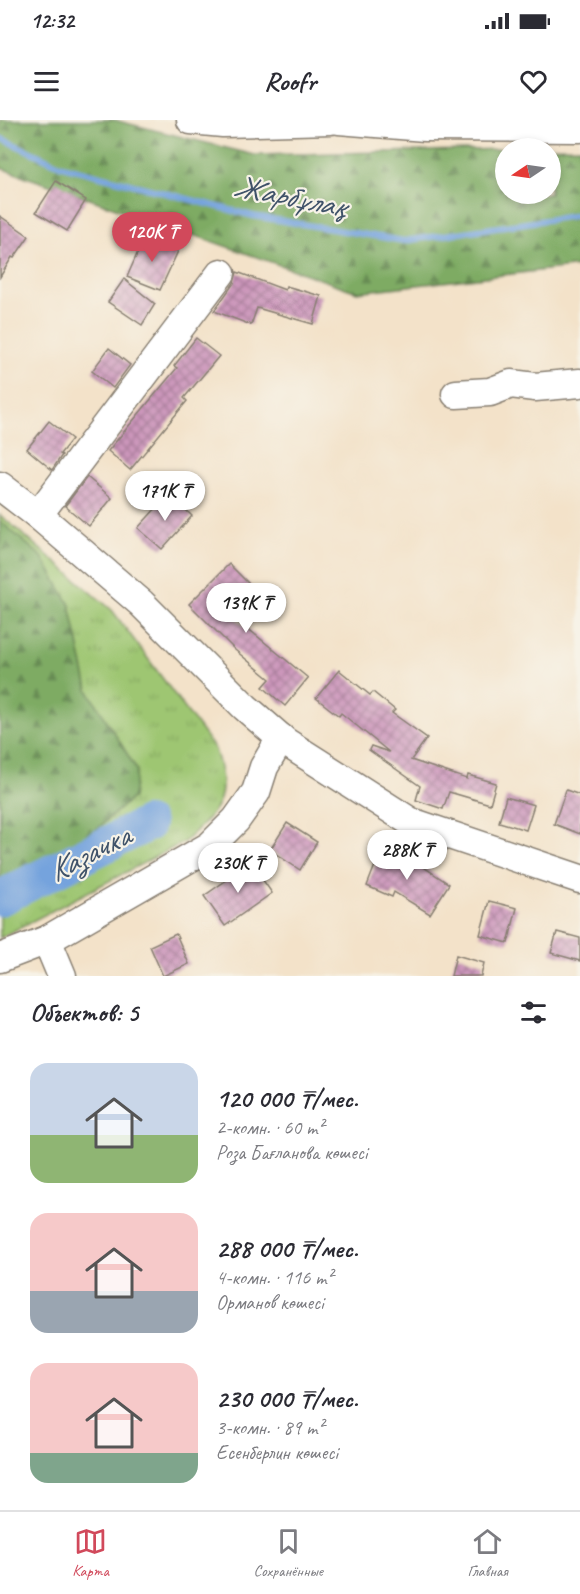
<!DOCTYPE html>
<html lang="ru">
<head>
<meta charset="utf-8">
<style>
  :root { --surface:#fff; --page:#f2f2f3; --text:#2b2b33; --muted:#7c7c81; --line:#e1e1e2; --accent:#d1495b }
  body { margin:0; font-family:Caveat,sans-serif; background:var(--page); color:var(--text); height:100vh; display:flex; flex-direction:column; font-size:22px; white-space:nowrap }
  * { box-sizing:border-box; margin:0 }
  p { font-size:20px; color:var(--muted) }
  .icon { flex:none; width:33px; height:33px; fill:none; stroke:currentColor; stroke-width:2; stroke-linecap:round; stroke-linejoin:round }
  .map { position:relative; height:856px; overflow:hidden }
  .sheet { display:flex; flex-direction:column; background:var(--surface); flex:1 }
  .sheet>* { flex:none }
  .needle { width:39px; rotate:257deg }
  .tools { position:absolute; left:495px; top:18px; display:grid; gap:12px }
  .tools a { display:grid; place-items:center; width:66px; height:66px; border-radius:50%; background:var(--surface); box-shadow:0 3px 9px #0003; font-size:30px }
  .price { position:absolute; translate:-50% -51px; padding:0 14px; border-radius:21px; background:#fff; color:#222; font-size:20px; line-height:39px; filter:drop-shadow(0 2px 3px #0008) }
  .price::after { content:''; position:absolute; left:50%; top:36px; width:18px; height:14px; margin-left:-9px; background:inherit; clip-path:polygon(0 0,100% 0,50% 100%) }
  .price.selected { background:var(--accent); color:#fff }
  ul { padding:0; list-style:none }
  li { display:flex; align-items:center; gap:18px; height:150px; padding:0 30px }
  li span { display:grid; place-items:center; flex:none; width:168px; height:120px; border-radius:18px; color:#555 }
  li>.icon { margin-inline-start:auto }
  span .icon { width:72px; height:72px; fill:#fffc; stroke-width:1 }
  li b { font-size:26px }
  h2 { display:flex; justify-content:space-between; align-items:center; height:72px; padding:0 30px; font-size:26px }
  .status { display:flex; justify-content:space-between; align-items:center; height:42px; padding:0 30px; background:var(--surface); direction:ltr }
  .status svg { height:16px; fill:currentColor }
  header { display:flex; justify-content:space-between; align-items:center; height:78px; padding:0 30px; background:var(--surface); font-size:27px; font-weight:700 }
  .dock { display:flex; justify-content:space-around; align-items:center; height:84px; border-top:2px solid var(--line); background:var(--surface); font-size:16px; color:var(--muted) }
  .dock a { display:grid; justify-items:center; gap:3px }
  .dock .selected { color:var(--accent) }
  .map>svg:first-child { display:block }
  .grass { fill:url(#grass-tufts); stroke:#5d7147; stroke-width:1.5 }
  .forest { fill:url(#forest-firs); stroke:#4d6440; stroke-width:1.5 }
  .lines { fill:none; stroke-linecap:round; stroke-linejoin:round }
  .stream { stroke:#74a3dd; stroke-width:6 }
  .river { stroke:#74a3dd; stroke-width:36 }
  .building { fill:url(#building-cross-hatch) }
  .minor-casing { stroke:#887f72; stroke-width:31 }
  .minor { stroke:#fff; stroke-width:28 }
  .labels { text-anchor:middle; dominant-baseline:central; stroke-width:4.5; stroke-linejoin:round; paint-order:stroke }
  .water-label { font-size:32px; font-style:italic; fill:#3f5269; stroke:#f7f3e8 }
</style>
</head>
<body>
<div class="status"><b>12:32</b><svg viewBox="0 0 49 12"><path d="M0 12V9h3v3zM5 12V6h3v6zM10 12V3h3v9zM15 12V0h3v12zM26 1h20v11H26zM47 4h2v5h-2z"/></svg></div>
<header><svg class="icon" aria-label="menu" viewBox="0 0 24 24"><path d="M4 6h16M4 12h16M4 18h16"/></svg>Roofr<svg class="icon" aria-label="heart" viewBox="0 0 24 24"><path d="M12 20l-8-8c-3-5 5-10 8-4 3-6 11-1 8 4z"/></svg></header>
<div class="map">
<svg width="580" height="856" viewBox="0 0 580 856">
  <defs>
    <pattern id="grass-tufts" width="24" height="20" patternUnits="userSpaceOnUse" patternTransform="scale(1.5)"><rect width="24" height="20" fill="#9ec672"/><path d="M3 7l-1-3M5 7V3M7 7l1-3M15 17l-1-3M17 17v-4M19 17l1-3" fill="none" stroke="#88aa62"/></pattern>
    <pattern id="forest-firs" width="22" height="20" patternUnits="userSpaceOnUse" patternTransform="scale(1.5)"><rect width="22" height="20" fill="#7eab64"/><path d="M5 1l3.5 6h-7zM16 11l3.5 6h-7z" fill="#668a52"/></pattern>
    <pattern id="building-cross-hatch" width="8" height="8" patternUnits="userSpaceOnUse" patternTransform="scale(1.5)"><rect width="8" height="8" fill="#cc96bb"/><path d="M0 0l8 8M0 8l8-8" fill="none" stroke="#a57a97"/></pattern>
  </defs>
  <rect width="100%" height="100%" fill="#f7f3e8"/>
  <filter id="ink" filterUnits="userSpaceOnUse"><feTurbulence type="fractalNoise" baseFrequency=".0167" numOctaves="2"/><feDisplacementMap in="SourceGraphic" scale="12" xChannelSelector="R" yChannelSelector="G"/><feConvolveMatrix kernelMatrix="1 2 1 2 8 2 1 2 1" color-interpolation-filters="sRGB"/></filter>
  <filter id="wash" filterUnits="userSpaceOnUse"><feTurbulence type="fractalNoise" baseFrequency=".008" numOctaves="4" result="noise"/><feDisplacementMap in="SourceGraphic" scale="24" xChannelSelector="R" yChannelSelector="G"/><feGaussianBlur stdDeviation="1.35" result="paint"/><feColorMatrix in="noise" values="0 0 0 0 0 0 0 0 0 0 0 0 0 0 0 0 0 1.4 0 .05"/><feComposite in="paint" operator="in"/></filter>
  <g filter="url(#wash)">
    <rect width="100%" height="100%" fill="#f3e2c9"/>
    <!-- grass -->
    <path class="grass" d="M0 395 112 490 215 629C231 678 220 689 184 722L0 818Z"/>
    <!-- forest -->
    <g class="forest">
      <polygon points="0,0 114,0 255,35 505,29 506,74 550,74 550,28 514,28 580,27 580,146 357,172 0,48"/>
      <polygon points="0,401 42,437 70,485 88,570 137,650 133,677 80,724 0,782"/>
    </g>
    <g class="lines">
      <!-- stream -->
      <polyline class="stream" points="0,18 62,46 253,96 404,121 580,95"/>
      <!-- river -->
      <polyline class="river" points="0,778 147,704"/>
    </g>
    <g id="blocks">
      <!-- building -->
      <g class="building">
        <polygon points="56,61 86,80 67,111 36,92"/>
        <polygon points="0,96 29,116 14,138 12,137 0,157"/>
        <polygon points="145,116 178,131 160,170 127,157"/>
        <polygon points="237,152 285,170 286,166 321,176 313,204 257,188 251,205 214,191 234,163"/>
        <polygon points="124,159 155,184 142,205 108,182"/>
        <polygon points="196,218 219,236 184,278 187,281 130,350 108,331 177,248 174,246"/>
        <polygon points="109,228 130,245 113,268 92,251"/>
        <polygon points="49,301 72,319 60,334 62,335 52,350 27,329"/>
        <polygon points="87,357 112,378 89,406 65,386"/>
        <polygon points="169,374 192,396 162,429 138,408"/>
        <polygon points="229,444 253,468 229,493 308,558 285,586 263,567 270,559 235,530 189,484"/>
        <polygon points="339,550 370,575 373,572 395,590 392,593 427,618 411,640 467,659 468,655 496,663 490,684 449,672 443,689 416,680 420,666 369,630 371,626 389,632 341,593 339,596 316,578"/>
        <polygon points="566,670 580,675 580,714 554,704"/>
        <polygon points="506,677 534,685 526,710 499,702"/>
        <polygon points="287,703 317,722 300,750 270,730"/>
        <polygon points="381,730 422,746 449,764 430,794 394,772 392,777 367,766"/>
        <polygon points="251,743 272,773 225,806 204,776"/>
        <polygon points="489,781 517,788 508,823 480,815"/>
        <polygon points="557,812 580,818 580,841 551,833"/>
        <polygon points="176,814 189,844 163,856 150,826"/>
        <polygon points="456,835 484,843 481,856 451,856"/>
      </g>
    </g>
  </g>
  <g filter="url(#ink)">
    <use href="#blocks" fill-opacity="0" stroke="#887f72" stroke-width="1.5"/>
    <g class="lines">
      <defs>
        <g id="minor">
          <polyline points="191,0 223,3 331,0"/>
          <polyline points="339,0 425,7 580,8"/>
          <polyline points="456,274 490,272 511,264 535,267 580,263"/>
          <polyline points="0,366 38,395 141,483 245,587 284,621 411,702 580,759"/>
          <polyline points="38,395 221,153"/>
          <polyline points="47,820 62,856"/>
          <polyline points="0,838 47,820 210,726 236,700 256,672 264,647 281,618"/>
        </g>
      </defs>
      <!-- minor casing -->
      <use href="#minor" class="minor-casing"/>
      <!-- minor -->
      <use href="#minor" class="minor"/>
    </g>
  </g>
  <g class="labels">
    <!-- water labels -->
    <g class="water-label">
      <text transform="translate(290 76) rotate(11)">Жарбұлақ</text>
      <text transform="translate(89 733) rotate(-27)">Казачка</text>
    </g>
  </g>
</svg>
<div class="tools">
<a><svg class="needle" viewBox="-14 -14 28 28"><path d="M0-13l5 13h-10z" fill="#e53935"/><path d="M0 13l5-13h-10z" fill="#7c7c81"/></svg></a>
</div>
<b class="price selected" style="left:152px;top:143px">120K ₸</b>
<b class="price" style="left:165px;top:402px">171K ₸</b>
<b class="price" style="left:246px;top:514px">139K ₸</b>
<b class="price" style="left:407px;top:761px">288K ₸</b>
<b class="price" style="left:238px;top:774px">230K ₸</b>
</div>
<section class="sheet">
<h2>Объектов: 5<svg class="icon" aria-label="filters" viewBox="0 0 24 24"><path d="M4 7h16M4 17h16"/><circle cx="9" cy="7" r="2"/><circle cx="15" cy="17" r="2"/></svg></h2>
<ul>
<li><span style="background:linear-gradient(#c9d6e8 60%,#8fb573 0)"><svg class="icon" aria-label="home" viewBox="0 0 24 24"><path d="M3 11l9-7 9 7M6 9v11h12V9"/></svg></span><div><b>120 000 ₸/мес.</b><p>2-комн. · 60 m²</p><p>Роза Бағланова көшесі</p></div></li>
<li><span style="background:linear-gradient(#f6c9c9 65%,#9aa5b1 0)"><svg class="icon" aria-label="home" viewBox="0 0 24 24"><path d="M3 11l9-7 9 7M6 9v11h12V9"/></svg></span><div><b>288 000 ₸/мес.</b><p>4-комн. · 116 m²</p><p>Орманов көшесі</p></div></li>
<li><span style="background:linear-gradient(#f6c9c9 75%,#7fa58c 0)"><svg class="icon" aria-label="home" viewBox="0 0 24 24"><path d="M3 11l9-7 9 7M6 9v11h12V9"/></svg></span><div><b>230 000 ₸/мес.</b><p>3-комн. · 89 m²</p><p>Есенберлин көшесі</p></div></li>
</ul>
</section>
<nav class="dock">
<a class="selected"><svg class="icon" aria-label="map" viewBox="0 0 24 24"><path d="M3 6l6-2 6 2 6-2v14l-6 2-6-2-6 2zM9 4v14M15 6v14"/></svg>Карта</a>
<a><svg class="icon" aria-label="saved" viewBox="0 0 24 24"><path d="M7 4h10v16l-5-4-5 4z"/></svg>Сохранённые</a>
<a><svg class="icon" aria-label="home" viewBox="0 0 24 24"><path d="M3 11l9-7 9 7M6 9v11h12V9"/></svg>Главная</a>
</nav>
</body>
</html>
